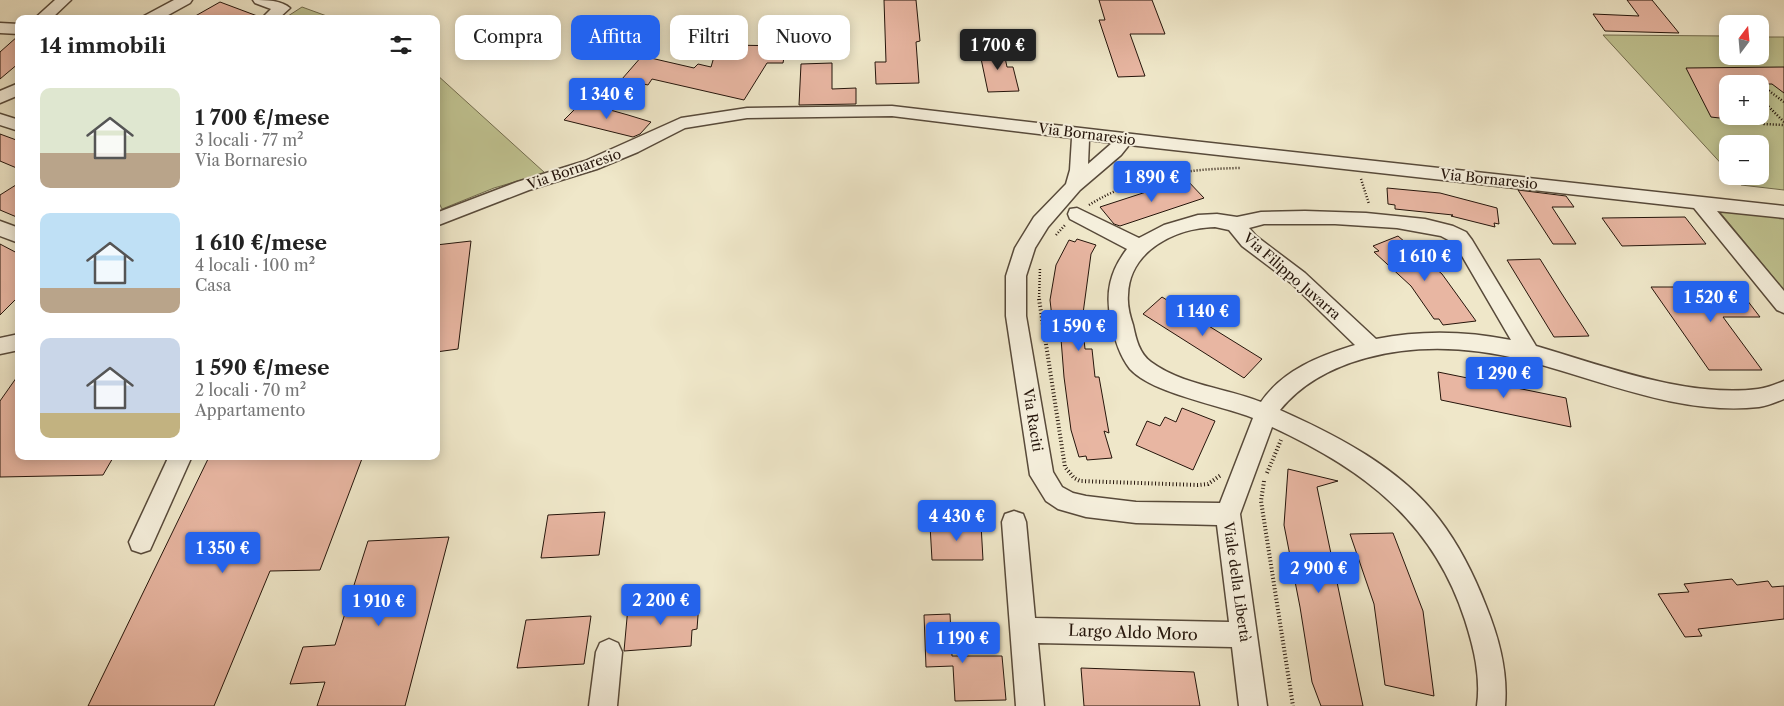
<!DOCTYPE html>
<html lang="it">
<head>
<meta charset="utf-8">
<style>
  :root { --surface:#fff; --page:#f6f6f6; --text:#222; --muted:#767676; --accent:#2563eb }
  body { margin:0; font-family:"Libre Caslon Text",serif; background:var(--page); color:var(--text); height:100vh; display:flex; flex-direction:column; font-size:19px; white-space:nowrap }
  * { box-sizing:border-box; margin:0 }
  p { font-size:16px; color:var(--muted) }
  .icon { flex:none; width:28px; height:28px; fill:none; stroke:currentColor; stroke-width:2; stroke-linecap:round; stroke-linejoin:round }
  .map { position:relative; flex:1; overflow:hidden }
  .panel { position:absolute; left:15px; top:15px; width:425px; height:445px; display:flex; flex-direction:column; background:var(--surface); border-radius:10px; box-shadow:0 2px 12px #0003 }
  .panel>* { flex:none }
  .guide { position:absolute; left:455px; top:15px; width:475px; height:45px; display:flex; gap:10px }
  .needle { width:32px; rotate:16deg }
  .buttons { position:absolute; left:1719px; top:15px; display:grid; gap:10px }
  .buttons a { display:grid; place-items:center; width:50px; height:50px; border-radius:10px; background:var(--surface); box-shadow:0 2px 12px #0003; font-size:25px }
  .price { position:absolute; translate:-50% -42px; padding:0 11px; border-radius:5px; background:var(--accent); color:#fff; font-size:16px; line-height:32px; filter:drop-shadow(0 1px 2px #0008) }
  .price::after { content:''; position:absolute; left:50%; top:30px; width:15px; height:11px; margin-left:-8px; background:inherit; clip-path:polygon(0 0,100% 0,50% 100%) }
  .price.active { background:#222; color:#fff }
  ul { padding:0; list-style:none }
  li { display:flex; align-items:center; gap:15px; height:125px; padding:0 25px }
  li span { display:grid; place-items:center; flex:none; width:140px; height:100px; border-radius:10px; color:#555 }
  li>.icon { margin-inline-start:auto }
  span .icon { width:60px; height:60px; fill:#fffc; stroke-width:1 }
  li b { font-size:21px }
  h2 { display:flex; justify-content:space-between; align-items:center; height:60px; padding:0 25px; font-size:21px }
  .chip { padding:0 18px; border-radius:10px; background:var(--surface); box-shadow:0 2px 12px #0003; font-size:18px; line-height:45px }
  .chip.active { background:var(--accent); color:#fff }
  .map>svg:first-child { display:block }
  .green { fill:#c0c391; stroke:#726c4e; fill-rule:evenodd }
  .building { fill:#e8b6a2; stroke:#25150b }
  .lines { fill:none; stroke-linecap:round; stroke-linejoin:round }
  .minor-casing { stroke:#584a3a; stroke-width:3 }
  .path-far1 { stroke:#25150b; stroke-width:2.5; stroke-dasharray:1 2; stroke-linecap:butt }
  .path { stroke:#25150b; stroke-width:4; stroke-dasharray:1 2.5; stroke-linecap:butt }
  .minor { fill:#f5efdc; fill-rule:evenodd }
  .labels { text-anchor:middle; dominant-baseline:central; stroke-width:4; stroke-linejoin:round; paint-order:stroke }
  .street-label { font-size:14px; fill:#25150b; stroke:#f5efdc }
  .near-street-label { font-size:16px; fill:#25150b; stroke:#f5efdc }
</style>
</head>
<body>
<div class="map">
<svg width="1784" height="706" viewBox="0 0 1784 706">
  <rect width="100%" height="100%" fill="#efe7c9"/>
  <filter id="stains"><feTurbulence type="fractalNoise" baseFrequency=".004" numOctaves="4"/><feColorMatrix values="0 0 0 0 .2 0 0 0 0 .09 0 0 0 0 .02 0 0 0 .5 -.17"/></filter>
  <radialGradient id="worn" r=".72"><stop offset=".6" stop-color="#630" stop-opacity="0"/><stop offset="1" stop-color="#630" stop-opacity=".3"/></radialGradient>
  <!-- green -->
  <g class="green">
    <polygon points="302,7 335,19 287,19 288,16"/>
    <path d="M1603 35 1727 36 1728 56H1760V37H1784V190L1741 185 1733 176H1760V144H1728L1727 170ZM1728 84H1760V116H1728Z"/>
    <polygon points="436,74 545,173 494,188 442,209 436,197"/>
    <polygon points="1719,211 1784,217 1784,290"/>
  </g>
  <!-- building -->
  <g class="building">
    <polygon points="884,0 916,0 920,41 916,42 919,83 876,84 875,62 886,62"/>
    <polygon points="1099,0 1152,0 1165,34 1130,34 1145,76 1118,77 1099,20 1105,20"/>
    <polygon points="1627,0 1652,0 1679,33 1605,31 1593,14 1639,16"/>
    <polygon points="220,2 260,17 259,19 190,19"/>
    <polygon points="18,36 19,63 0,79 0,52"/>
    <polygon points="729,45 786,46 783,63 767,63 744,100 652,79 648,85 622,79 642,56 694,68 698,64 711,67 716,50 728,50"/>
    <polygon points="1003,48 1007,67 1013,67 1019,91 988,92 979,49"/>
    <polygon points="832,63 832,89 856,88 856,104 799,105 801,64"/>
    <polygon points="1784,67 1784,93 1772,84 1728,84 1728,119 1711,117 1686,68"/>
    <polygon points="582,102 628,115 651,122 640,134 633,137 564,120"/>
    <polygon points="0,134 19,141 19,169 0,161"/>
    <polygon points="1186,179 1204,198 1120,226 1114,224 1100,207"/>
    <polygon points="19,183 19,218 0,210 0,195"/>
    <polygon points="1387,188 1440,193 1497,208 1499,224 1494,223 1495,227 1451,216 1453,215 1395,209 1395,205 1388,204"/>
    <polygon points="1518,190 1566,196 1574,207 1552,207 1576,244 1553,244"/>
    <polygon points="1685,217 1706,244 1622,246 1602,218"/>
    <polygon points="1398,236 1442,274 1476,321 1443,325 1439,319 1434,319 1411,286 1374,252 1379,251 1373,246"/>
    <polygon points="1077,239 1096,245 1091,254 1082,321 1085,349 1092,349 1095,377 1099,377 1109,433 1104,431 1112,458 1087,460 1086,456 1079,457 1071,430 1064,377 1060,326 1053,326 1050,300 1056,265 1069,240 1075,242"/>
    <polygon points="471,241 458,349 436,352 436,245"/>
    <polygon points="0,244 19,254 19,296 0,315"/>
    <polygon points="1540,259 1560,291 1589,336 1554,337 1507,260"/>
    <polygon points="1651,287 1737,287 1760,317 1723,317 1762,370 1709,370"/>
    <polygon points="1162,297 1262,359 1244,378 1143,314"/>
    <polygon points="1438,372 1566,398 1571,427 1441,400"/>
    <polygon points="19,374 19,456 114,456 103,475 0,477 0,401"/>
    <polygon points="1182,408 1215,421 1193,470 1136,445 1147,421 1160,426 1165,417 1176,422"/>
    <polygon points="363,456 320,570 270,571 214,706 88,706 208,459"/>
    <polygon points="1288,469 1338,481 1317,487 1363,706 1321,706 1312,682 1300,607 1284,525"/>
    <polygon points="605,512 599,555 541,558 548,515"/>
    <polygon points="981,524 983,560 932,560 930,525"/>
    <polygon points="1393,533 1423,611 1434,696 1385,685 1374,604 1350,534"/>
    <polygon points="449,537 405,706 317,706 325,682 290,684 303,647 335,645 368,541"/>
    <polygon points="1732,579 1737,585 1768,581 1772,587 1784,586 1784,619 1698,629 1702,636 1685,637 1658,594 1689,592 1684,584"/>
    <polygon points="699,602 697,629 692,630 691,646 624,651 628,607"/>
    <polygon points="950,614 952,656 1002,656 1006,700 955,701 953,666 926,667 924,615"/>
    <polygon points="591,616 584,664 517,668 526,620"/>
    <polygon points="1081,668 1194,672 1200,706 1084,706"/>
  </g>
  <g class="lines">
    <defs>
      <g id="minor">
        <polygon points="55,0 71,0 51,19 34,19"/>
        <polygon points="174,0 192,0 190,3 161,19 142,19 144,16"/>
        <path d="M253 0C265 0 281 0 290 8L278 19H261L271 9 255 3Z"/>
        <polygon points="0,23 19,24 19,34 0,33"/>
        <polygon points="19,83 19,95 0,103 0,91"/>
        <path d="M892 106 1184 140 1784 206V218L1717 211 1784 291V313L1777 310 1694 208 1129 145 1121 155 1080 190 1048 227 1035 248 1026 276V316L1053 472 1062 487 1073 493 1086 496 1136 502 1220 503 1253 418C1221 405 1153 394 1130 369 1119 355 1114 337 1111 320 1105 293 1110 271 1127 249L1070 219 1068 214 1070 209 1077 208 1139 238 1164 225 1198 215 1217 214 1237 217 1261 212 1305 211 1366 213 1425 219 1453 226 1466 232 1472 240 1536 346C1605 366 1686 398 1758 389 1767 388 1776 384 1784 381V399C1776 402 1767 406 1759 407 1679 416 1599 379 1523 360 1471 347 1418 344 1366 358 1333 367 1302 383 1280 410 1338 436 1400 468 1439 519 1459 545 1474 575 1486 606 1499 638 1508 672 1505 706H1477C1481 677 1474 648 1465 620 1433 521 1363 469 1272 427L1240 514 1267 706H1239L1232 647 1038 643 1044 706H1016L1002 522 1005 514 1014 511 1023 514 1026 522 1035 618 1229 622 1217 525 1136 523 1086 517 1058 509 1046 501 1030 475 1006 316V276L1015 248 1034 217 1066 184 1070 170 1072 138 892 116 747 118 685 128 638 152 597 169 529 190 436 226V213L517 182 585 161 681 118 747 108ZM1089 140 1112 143 1088 164ZM1264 224H1335L1397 228 1441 236 1452 242 1458 249 1511 340C1466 331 1421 330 1376 339L1305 273 1256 236 1249 228ZM1215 227 1229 230 1242 246 1291 283 1355 345C1319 356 1283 370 1261 402 1226 388 1182 385 1151 362 1139 353 1136 339 1133 325 1130 316 1127 306 1128 295 1129 251 1175 228 1215 227Z"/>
        <polygon points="0,114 19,120 19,131 0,125"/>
        <polygon points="0,221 19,228 19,243 0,236"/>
        <polygon points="19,334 19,350 0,354 0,338"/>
        <polygon points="169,456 192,456 150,550 141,553 132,550 129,542"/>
        <polygon points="609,639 618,643 622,652 617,706 589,706 596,652 600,643"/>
      </g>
    </defs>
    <!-- minor casing -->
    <use href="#minor" class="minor-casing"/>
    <!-- path-far1 -->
    <g class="path-far1">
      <polyline points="1760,90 1768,90 1784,102"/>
      <polyline points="1760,98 1784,122"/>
      <polyline points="1751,116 1764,124 1784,125"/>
      <polyline points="1361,179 1369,204"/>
      <path d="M1089 205C1136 176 1185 169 1240 168"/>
      <polyline points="1056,235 1065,225"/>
      <polyline points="1039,300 1040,268"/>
    </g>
    <!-- path -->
    <g class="path">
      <polyline points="1039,299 1065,467 1074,478 1080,481 1198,485 1208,484 1221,475"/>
      <polyline points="1267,473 1281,440"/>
      <polyline points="1264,481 1261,501 1293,706"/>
    </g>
    <!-- minor -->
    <use href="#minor" class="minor"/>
  </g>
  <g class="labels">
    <!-- street labels -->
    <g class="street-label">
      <text transform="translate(1087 134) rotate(7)">Via Bornaresio</text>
      <text transform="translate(574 169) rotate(-19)">Via Bornaresio</text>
      <text transform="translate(1489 179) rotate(6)">Via Bornaresio</text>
      <text transform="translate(1292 276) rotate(41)">Via Filippo Juvarra</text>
      <text transform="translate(1033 420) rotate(81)">Via Raciti</text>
      <text transform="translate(1237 582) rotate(82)">Viale della Libertà</text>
    </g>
    <!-- near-street labels -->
    <g class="near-street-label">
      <text transform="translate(1133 632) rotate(2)">Largo Aldo Moro</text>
    </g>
  </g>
  <rect width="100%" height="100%" filter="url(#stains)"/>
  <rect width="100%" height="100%" fill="url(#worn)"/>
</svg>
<div class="buttons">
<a><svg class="needle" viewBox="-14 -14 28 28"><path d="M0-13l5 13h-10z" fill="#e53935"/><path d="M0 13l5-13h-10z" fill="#767676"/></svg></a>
<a>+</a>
<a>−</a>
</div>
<b class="price active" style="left:998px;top:71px">1 700 €</b>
<b class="price" style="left:607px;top:120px">1 340 €</b>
<b class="price" style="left:1152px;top:203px">1 890 €</b>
<b class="price" style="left:1425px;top:282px">1 610 €</b>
<b class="price" style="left:1711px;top:323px">1 520 €</b>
<b class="price" style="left:1203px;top:337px">1 140 €</b>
<b class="price" style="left:1079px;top:352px">1 590 €</b>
<b class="price" style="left:1504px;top:399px">1 290 €</b>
<b class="price" style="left:957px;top:542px">4 430 €</b>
<b class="price" style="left:223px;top:574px">1 350 €</b>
<b class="price" style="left:1319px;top:594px">2 900 €</b>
<b class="price" style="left:661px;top:626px">2 200 €</b>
<b class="price" style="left:379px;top:627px">1 910 €</b>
<b class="price" style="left:963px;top:664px">1 190 €</b>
<div class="guide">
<a class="chip">Compra</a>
<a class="chip active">Affitta</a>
<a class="chip">Filtri</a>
<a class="chip">Nuovo</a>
</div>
<section class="panel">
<h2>14 immobili<svg class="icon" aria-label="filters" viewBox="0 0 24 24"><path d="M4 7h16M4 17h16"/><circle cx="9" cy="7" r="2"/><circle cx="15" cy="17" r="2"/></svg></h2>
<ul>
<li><span style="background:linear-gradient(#dfe7d0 65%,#b9a48a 0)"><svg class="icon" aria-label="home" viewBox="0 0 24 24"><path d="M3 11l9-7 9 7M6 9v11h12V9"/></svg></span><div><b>1 700 €/mese</b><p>3 locali · 77 m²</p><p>Via Bornaresio</p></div></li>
<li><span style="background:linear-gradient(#bfe0f5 75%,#b9a48a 0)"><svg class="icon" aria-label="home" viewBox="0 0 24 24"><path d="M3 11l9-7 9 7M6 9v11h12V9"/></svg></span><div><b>1 610 €/mese</b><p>4 locali · 100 m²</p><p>Casa</p></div></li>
<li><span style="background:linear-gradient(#c9d6e8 75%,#c2b280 0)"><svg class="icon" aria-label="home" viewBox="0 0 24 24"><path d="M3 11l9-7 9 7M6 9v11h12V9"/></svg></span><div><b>1 590 €/mese</b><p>2 locali · 70 m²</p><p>Appartamento</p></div></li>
</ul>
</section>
</div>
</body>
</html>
